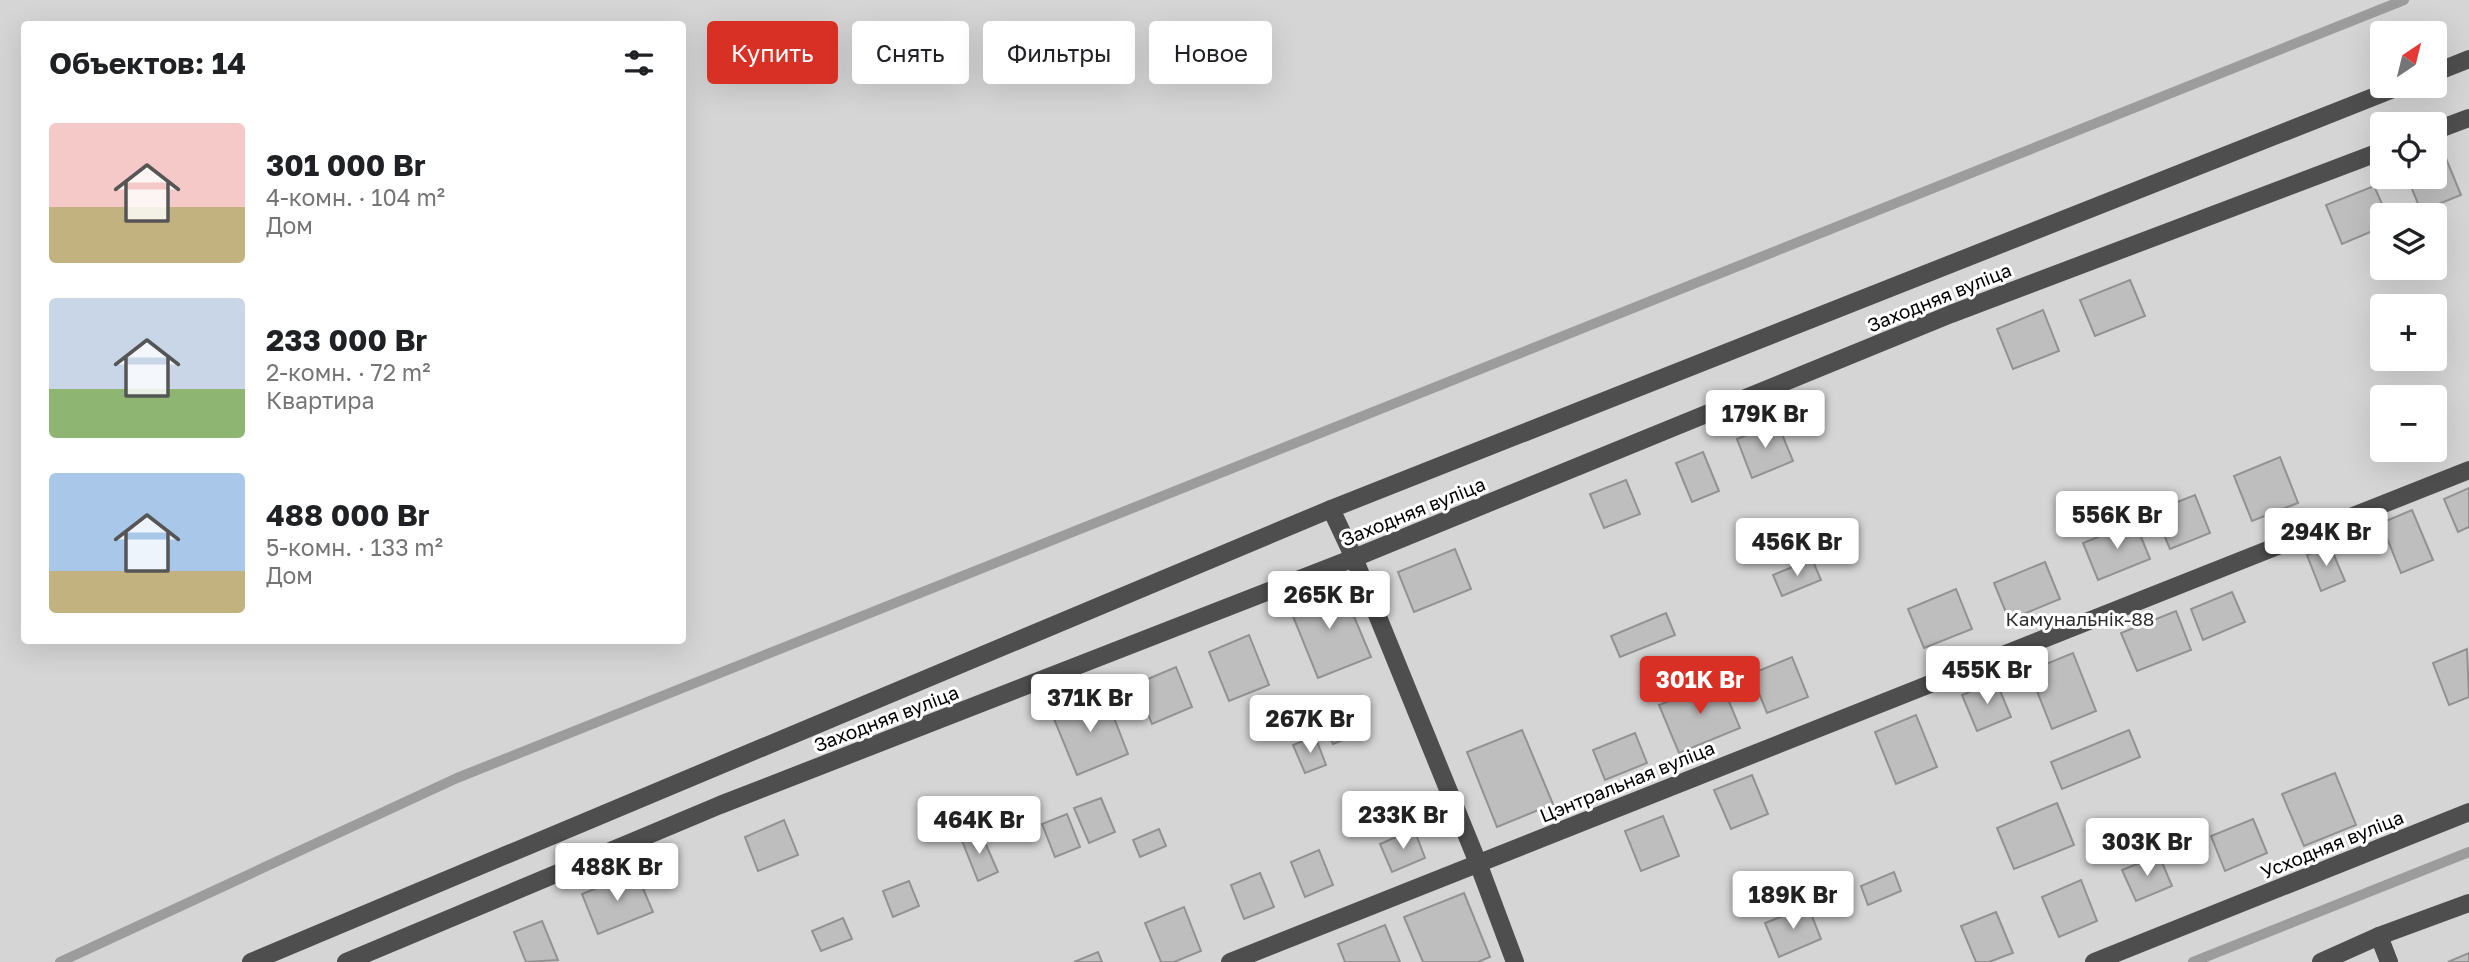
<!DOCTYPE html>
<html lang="ru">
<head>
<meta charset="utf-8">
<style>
  :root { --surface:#fff; --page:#f6f6f6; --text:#202124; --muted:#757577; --accent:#d93025 }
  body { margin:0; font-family:"Golos Text",sans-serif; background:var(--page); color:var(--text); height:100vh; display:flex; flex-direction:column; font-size:26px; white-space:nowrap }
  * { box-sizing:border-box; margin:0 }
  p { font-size:23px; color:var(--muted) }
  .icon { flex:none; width:38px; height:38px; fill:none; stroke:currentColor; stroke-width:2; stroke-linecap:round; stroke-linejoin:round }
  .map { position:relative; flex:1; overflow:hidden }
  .panel { position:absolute; left:21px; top:21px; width:665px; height:623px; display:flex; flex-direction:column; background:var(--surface); border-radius:7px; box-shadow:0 7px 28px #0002 }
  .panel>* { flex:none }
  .hud { position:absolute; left:707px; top:21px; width:665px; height:63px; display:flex; gap:14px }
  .needle { width:46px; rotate:35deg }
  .fabs { position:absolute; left:2370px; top:21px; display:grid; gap:14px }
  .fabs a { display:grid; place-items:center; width:77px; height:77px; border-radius:7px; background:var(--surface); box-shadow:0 7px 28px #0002; font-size:35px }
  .price { position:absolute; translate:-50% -60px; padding:0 16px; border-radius:7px; background:#fff; color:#222; font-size:23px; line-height:46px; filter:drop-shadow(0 2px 4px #0008) }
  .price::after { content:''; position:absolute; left:50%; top:42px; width:21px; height:16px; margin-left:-10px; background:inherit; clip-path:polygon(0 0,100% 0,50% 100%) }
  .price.current { background:var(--accent); color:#fff }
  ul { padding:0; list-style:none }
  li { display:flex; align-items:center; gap:21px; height:175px; padding:0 28px }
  li span { display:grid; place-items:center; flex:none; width:196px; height:140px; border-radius:7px; color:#555 }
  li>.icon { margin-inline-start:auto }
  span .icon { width:84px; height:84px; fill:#fffc; stroke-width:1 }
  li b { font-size:30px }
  h2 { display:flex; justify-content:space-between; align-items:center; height:84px; padding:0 28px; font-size:30px }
  .tag { padding:0 24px; border-radius:7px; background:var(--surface); box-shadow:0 7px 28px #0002; font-size:24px; line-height:63px }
  .tag.current { background:var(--accent); color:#fff }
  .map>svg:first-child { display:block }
  .green { fill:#d5d5d5; fill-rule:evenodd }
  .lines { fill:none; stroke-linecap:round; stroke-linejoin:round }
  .stream { stroke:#9c9c9c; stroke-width:10 }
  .building { fill:#bebebe; stroke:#929292; stroke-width:2 }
  .minor { stroke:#4e4e4e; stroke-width:18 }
  .labels { text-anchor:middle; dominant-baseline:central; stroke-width:6; stroke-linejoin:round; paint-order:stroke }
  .street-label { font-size:19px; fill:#000; stroke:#fff }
  .park-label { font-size:19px; fill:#2c2c2c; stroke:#fff }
</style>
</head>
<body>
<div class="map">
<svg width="2469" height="962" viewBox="0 0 2469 962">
  <rect width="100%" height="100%" fill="#fff"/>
  <!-- green -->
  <path class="green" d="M0 0H2469V962H0ZM24 24H682V640H24ZM2382 33H2434V86H2382ZM2382 124H2434V177H2382ZM2382 215H2434V268H2382ZM2382 306H2434V359H2382ZM2382 397H2434V450H2382Z"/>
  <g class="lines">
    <!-- stream -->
    <g class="stream">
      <polyline points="60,962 457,778 2404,0"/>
      <polyline points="2193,962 2469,852"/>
    </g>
  </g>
  <!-- building -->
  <g class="building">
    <polygon points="2445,156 2461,195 2421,211 2407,177 2434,177 2434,160"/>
    <polygon points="2374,186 2387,215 2382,215 2382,227 2342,244 2326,205"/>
    <polygon points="2130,280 2145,316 2095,336 2080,300"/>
    <polygon points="2043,310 2059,351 2013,369 1997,329"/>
    <polygon points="1777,422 1793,461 1752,478 1737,439"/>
    <polygon points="1703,452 1719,491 1692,502 1676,463"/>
    <polygon points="2280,457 2298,503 2252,521 2234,476"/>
    <polygon points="1626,480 1640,514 1604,528 1590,494"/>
    <polygon points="2469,488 2469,527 2458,532 2444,499"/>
    <polygon points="2195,495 2210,533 2170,549 2154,511"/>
    <polygon points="2412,510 2433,560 2401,573 2381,523"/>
    <polygon points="2135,522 2150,559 2098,580 2083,543"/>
    <polygon points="2330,546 2345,581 2321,591 2307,555"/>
    <polygon points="1455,549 1471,589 1414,612 1398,572"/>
    <polygon points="1812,559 1821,580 1782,596 1773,575"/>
    <polygon points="2045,562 2060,599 2009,620 1994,583"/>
    <polygon points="1340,583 1371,657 1318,678 1288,604"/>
    <polygon points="1956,589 1972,629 1924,648 1908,609"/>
    <polygon points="2232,592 2245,622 2203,640 2191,609"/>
    <polygon points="2176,611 2191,650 2137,671 2121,633"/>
    <polygon points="1666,613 1675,635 1620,657 1611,636"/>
    <polygon points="1249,635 1269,685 1229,701 1209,652"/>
    <polygon points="2467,649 2469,697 2449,705 2433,663"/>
    <polygon points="2073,653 2096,711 2052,729 2029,671"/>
    <polygon points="1792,657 1808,697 1767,713 1751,674"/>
    <polygon points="1176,667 1192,707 1152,724 1136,684"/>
    <polygon points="1720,680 1740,728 1679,753 1659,705"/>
    <polygon points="1996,681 2011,717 1977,731 1962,695"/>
    <polygon points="1104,692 1128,754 1077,775 1052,714"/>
    <polygon points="1344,710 1354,736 1333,744 1322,719"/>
    <polygon points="1916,715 1937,767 1896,784 1875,732"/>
    <polygon points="1522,730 1553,804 1497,827 1467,752"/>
    <polygon points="2129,730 2140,757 2062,789 2051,762"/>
    <polygon points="1635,733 1647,763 1605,780 1593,750"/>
    <polygon points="1315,736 1326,765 1305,773 1293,745"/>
    <polygon points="2335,773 2356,825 2304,846 2282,794"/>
    <polygon points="1752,775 1768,814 1731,829 1714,790"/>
    <polygon points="1101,798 1115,832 1089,843 1074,808"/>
    <polygon points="2057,803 2074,845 2014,869 1997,828"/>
    <polygon points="1067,814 1080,847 1055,857 1042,824"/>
    <polygon points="1663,816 1679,856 1641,871 1625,831"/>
    <polygon points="2253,819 2267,853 2225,871 2211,836"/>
    <polygon points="784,820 798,855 758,871 745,837"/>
    <polygon points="1159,829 1166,846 1140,857 1133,840"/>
    <polygon points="1414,829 1425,858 1392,872 1380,844"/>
    <polygon points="980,831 998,872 978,881 961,838"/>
    <polygon points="1319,850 1333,885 1305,897 1291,862"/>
    <polygon points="2159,855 2172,886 2136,901 2122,870"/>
    <polygon points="636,872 653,912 598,934 582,894"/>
    <polygon points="1894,872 1901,891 1868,905 1861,886"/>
    <polygon points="1260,873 1274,907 1244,919 1231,885"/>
    <polygon points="2081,880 2097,921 2059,937 2042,897"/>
    <polygon points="909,881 919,906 893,917 883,891"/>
    <polygon points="1464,893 1490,957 1478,962 1423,962 1404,917"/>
    <polygon points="1808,906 1821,939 1779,957 1765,923"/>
    <polygon points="1184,907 1201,951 1174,962 1161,962 1145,923"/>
    <polygon points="1996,912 2013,953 1989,962 1976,962 1961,926"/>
    <polygon points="843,918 852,939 821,951 812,931"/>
    <polygon points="542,921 558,960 526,962 514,932"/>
    <polygon points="1385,925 1400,962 1345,962 1338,944"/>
    <polygon points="1098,952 1102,962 1074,962"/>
    <polygon points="2469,953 2469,962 2448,962"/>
  </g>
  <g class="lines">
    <!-- minor -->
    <g class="minor">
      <polyline points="2434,73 2469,59"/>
      <polyline points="2434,131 2469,118"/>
      <polyline points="1331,509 1354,558 1478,863 1515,962"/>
      <polyline points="2379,936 2389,962"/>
      <polyline points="251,962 1331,509 2401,86"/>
      <polyline points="346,962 720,805 1354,558 1951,314 2382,151"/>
      <polyline points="1230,962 2469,470"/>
      <polyline points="2094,962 2469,812"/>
      <polyline points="2321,962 2379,936 2469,903"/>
    </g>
  </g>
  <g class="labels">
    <!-- street labels -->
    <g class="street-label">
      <text transform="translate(1939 297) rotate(-22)">Заходняя вуліца</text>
      <text transform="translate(1413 511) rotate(-22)">Заходняя вуліца</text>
      <text transform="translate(886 718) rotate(-21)">Заходняя вуліца</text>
      <text transform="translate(1627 781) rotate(-22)">Цэнтральная вуліца</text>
      <text transform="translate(2332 844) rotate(-22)">Усходняя вуліца</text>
    </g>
    <!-- park labels -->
    <g class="park-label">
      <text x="2080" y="618">Камунальнік-88</text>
    </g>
  </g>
</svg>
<div class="fabs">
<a><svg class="needle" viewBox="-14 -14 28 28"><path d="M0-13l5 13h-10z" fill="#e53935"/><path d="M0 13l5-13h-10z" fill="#757577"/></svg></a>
<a><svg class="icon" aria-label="locate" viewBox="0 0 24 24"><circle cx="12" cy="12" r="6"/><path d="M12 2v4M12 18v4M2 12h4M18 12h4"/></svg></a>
<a><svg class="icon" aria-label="layers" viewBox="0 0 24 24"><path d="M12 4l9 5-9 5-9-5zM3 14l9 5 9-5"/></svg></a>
<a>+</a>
<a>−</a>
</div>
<b class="price" style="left:1765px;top:450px">179K Br</b>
<b class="price" style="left:2117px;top:551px">556K Br</b>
<b class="price" style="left:2326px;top:568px">294K Br</b>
<b class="price" style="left:1797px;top:578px">456K Br</b>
<b class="price" style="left:1329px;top:631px">265K Br</b>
<b class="price" style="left:1987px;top:706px">455K Br</b>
<b class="price current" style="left:1700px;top:716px">301K Br</b>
<b class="price" style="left:1090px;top:734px">371K Br</b>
<b class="price" style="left:1310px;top:755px">267K Br</b>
<b class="price" style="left:1403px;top:851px">233K Br</b>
<b class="price" style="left:979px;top:856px">464K Br</b>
<b class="price" style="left:2147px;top:878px">303K Br</b>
<b class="price" style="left:617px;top:903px">488K Br</b>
<b class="price" style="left:1793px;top:931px">189K Br</b>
<div class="hud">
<a class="tag current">Купить</a>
<a class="tag">Снять</a>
<a class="tag">Фильтры</a>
<a class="tag">Новое</a>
</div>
<section class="panel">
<h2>Объектов: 14<svg class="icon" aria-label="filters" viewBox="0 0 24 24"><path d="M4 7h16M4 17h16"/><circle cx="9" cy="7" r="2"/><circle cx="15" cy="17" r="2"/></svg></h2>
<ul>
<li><span style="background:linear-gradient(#f6c9c9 60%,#c2b280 0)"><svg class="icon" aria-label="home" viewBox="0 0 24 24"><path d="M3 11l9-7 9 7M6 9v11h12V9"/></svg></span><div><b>301 000 Br</b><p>4-комн. · 104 m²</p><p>Дом</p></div></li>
<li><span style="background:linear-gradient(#c9d6e8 65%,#8fb573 0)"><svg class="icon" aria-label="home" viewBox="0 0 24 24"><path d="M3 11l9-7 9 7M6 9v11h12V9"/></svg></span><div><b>233 000 Br</b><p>2-комн. · 72 m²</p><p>Квартира</p></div></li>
<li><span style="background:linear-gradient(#a9c7e8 70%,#c2b280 0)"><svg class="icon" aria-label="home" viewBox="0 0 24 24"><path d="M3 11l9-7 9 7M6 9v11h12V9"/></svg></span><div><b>488 000 Br</b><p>5-комн. · 133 m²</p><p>Дом</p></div></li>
</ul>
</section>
</div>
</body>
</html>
